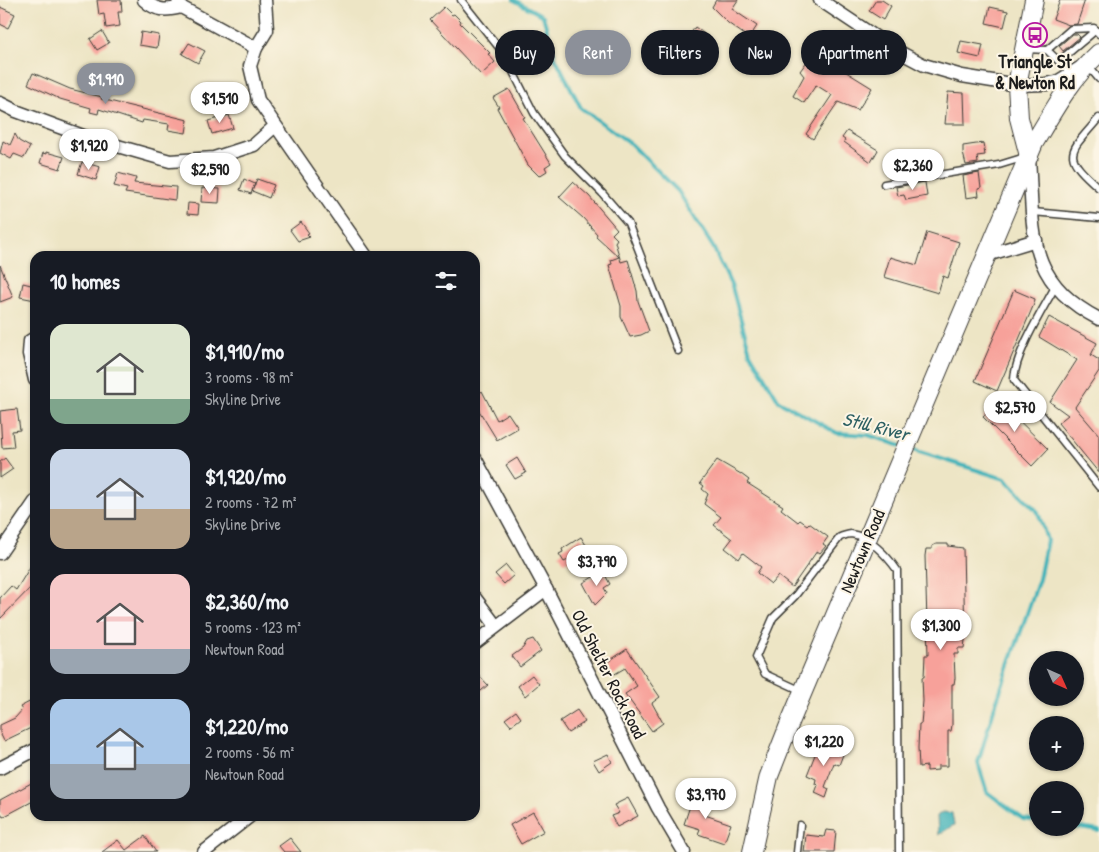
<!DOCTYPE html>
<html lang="en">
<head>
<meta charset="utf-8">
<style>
  :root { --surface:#171b24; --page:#242831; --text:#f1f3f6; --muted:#9ea1a6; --accent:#8c9099 }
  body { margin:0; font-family:"Patrick Hand",sans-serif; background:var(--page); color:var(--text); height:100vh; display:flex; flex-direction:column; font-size:19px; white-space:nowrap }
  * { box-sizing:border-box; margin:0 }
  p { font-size:16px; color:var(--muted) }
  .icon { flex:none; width:28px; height:28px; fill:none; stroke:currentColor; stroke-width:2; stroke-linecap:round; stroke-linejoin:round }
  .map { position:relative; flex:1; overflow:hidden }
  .sheet { position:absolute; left:30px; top:251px; width:450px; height:570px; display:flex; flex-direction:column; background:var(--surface); border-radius:15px; box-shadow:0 1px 4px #0004 }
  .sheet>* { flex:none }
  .banner { position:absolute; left:495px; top:30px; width:475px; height:45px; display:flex; gap:10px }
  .needle { width:32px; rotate:135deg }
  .fabs { position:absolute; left:1029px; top:651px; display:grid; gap:10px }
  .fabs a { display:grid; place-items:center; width:55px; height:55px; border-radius:50%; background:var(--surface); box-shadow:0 1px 4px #0004; font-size:25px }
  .price { position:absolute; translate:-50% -42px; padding:0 11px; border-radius:18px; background:#fff; color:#222; font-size:16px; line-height:32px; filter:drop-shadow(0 1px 2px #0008) }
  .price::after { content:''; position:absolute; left:50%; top:30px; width:15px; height:11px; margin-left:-8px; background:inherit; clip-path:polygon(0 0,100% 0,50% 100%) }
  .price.on { background:var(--accent); color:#fff }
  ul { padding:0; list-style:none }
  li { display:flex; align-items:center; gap:15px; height:125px; padding:0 20px }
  li span { display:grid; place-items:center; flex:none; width:140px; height:100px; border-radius:15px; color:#555 }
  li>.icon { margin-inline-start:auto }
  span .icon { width:60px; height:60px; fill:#fffc; stroke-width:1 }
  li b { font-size:21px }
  h2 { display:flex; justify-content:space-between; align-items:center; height:60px; padding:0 20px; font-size:21px }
  .pill { padding:0 18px; border-radius:22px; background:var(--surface); box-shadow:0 1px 4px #0004; font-size:18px; line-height:45px }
  .pill.on { background:var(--accent); color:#fff }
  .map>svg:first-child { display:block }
  .water { fill:#42b3b9; stroke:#2f686a }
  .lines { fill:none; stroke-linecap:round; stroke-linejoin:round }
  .stream { stroke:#42b3b9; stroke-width:4 }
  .building { fill:#f7a19a }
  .lane-casing { stroke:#3b3a35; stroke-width:9 }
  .street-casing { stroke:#3b3a35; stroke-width:15 }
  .secondary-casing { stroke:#3b3a35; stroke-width:20 }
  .lane { stroke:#fff; stroke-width:6 }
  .street { stroke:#fff; stroke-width:12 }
  .secondary { stroke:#fff; stroke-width:18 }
  .labels { text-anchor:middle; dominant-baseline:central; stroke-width:4; stroke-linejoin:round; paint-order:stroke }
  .poi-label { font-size:18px; font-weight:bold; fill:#1c1c1c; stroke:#fcf5e5 }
  .street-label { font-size:18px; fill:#1c1c1c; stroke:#fcf5e5 }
  .water-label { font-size:19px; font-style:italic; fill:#2d6063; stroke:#fcf5e5 }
</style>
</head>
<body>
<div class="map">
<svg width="1099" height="852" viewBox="0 0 1099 852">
  <rect width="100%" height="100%" fill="#fcf5e5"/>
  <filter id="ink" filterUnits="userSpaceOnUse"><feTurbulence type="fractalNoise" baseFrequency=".02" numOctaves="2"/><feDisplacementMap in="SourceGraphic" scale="10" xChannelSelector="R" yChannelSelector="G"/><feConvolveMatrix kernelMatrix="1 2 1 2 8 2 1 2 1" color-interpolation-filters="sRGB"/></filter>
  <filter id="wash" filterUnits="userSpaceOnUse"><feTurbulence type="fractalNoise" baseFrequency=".0096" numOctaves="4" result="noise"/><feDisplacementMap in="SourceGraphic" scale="20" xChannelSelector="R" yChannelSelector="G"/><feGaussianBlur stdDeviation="1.12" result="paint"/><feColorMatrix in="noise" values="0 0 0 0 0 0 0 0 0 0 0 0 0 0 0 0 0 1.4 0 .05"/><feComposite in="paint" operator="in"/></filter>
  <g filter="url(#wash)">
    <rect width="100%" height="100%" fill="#ede5c5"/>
    <!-- water -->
    <polygon class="water" points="942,812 952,813 954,825 938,835 937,816"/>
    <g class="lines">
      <!-- stream -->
      <g class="stream">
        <polyline points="514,0 543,16 555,57 581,108 631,144 678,191 713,247 732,287 750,353 779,401 837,433 868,435 901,446"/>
        <polyline points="910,449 1005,479 1038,512 1047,540 1039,579 994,709 978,763 987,792 1023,819 1038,821"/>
        <polyline points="1075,827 1099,831"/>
      </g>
    </g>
    <g id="blocks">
      <!-- building -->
      <g class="building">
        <polygon points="97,0 121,0 122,12 118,12 120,26 106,28 104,14 99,15"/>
        <polygon points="716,0 738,0 732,9 757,26 749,38 728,23 712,7"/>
        <polygon points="876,0 882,0 891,6 883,20 869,11"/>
        <polygon points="1060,0 1085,0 1077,24 1069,25 1053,19"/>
        <polygon points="0,7 15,14 8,28 0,24"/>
        <polygon points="444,7 452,15 454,14 461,21 460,23 490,53 488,54 495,62 481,75 430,20"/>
        <polygon points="990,7 1008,11 1004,27 986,23"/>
        <polygon points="695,27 710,38 700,53 685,42"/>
        <polygon points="102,31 109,43 97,50 90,39"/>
        <polygon points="141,32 159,35 157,48 139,45"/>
        <polygon points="1073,34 1077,34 1080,37 1063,51 1059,46"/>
        <polygon points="961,41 983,45 980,58 958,53"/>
        <polygon points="189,43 205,51 198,63 182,54"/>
        <polygon points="814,52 872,88 858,110 838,102 813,139 806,134 832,95 816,85 804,103 793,96 804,76 800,71"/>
        <polygon points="33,73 70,89 102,97 101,99 188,120 186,133 168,130 169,124 143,120 142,123 99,109 98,114 90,112 91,108 60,99 28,84"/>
        <polygon points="509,89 525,117 523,118 551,163 545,167 547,171 539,176 528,165 497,108 499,107 493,98"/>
        <polygon points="948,92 964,93 965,124 945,124"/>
        <polygon points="229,115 233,128 212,134 208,121"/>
        <polygon points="847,131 878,150 871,162 844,142 845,140 842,138"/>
        <polygon points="15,134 19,141 30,147 24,158 14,154 11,159 0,153 3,141 10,145"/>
        <polygon points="983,143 985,155 977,156 978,163 966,165 963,153 963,146"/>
        <polygon points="46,152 64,157 60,169 40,163 43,153 46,154"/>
        <polygon points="940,155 940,169 929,170 928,156"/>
        <polygon points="82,162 100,167 96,180 78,174"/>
        <polygon points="118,173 136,178 134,183 176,187 175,200 125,193 127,189 114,186"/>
        <polygon points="979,173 981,188 978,189 979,196 966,198 963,176"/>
        <polygon points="244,179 255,184 251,194 240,190"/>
        <polygon points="257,179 274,185 269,198 252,191"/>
        <polygon points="573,182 589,196 617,229 612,234 617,239 615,242 621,262 628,260 637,291 638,301 649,331 641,335 630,337 621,317 621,306 609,265 612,264 611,260 619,257 596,236 597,234 583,218 559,197"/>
        <polygon points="925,182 927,196 906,200 904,195 898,196 896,187"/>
        <polygon points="202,188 220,189 219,203 201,202"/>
        <polygon points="188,203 199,204 198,215 187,214"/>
        <polygon points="301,222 309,233 307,234 310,237 298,241 290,230"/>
        <polygon points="927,232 959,242 948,278 943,276 938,293 884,277 890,257 917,265"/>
        <polygon points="0,265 13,297 0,302"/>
        <polygon points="23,283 35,286 35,300 20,297"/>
        <polygon points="1014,290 1035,299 1034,304 997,391 975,381"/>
        <polygon points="1049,317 1097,343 1091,355 1099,360 1099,371 1075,407 1099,435 1099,473 1058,423 1068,415 1050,402 1077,360 1039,337"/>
        <polygon points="482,391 497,420 508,413 518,428 497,440 475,404 475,398"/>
        <polygon points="998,400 1048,449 1032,466 983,417"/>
        <polygon points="17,409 20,430 12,431 14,447 2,448 0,411"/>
        <polygon points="5,458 13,469 0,478 0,462"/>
        <polygon points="517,458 526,473 515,479 506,465"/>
        <polygon points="717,460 741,474 749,480 747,483 783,506 781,509 798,522 800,520 807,525 809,523 828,537 823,544 826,546 820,553 817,551 792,587 778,576 771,584 757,573 761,567 743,553 739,559 725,548 732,539 714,525 721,517 704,504 708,494 702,489 704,486 700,483"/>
        <polygon points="581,537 589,550 569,563 568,560 564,562 559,554 563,552 562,549"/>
        <polygon points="936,544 948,544 948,546 963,548 965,640 964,648 958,648 958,654 954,654 955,678 954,684 952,684 952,725 951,731 948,731 948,766 938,766 938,770 927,771 927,766 919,767 918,748 919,724 921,724 923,701 922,677 924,677 925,655 928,655 925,556 926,549 932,549 932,546"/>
        <polygon points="35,559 35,583 0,619 0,598 11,586 16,590"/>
        <polygon points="506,565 514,575 504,584 495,574"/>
        <polygon points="603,571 610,584 604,588 607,593 595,605 583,583"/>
        <polygon points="533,639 541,651 520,667 512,656 523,648 527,641"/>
        <polygon points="627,649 660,697 652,703 663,723 652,731 625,694 637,686 625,668 613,675 606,663"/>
        <polygon points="475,671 488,685 475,696"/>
        <polygon points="532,675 539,684 525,696 518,686"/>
        <polygon points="35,699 35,726 4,741 0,733 0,725 15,718 22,710 20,707"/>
        <polygon points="577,710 585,722 568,733 560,721"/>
        <polygon points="516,711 521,718 511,726 505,719"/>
        <polygon points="820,742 844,752 839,765 834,763 825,787 829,789 826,798 815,793 818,785 815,784 816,779 807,775"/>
        <polygon points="608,754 612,762 599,771 593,761"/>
        <polygon points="35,781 35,800 3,817 0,812 0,800"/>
        <polygon points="694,794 711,799 705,815 731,824 724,843 698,834 700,829 684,824"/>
        <polygon points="628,798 638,816 617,827 611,816 619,813 614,805"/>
        <polygon points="533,812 544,831 521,844 510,825"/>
        <polygon points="826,830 836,831 834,852 804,852 806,835 824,837"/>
        <polygon points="145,836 156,852 102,852 118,840 126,850"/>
        <polygon points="290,838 301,852 284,852 279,846"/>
      </g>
    </g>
  </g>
  <g filter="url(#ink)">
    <use href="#blocks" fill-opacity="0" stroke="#3b3a35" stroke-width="1"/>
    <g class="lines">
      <defs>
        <g id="lane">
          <polyline points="461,0 504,54 534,113 565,156 602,193 628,223 678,351"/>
          <polyline points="1026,49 1047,50"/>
          <polyline points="1059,61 1096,30"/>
          <polyline points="1089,67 1099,79"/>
          <polyline points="1071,73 1047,50 1071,29 1094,28 1099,34"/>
          <path d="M1099 118C1068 154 1061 154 1099 188"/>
          <polyline points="884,184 999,165 1025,157"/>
          <polyline points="1033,212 1099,218"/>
          <path d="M1055 287C1042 311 1015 354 1014 380L1099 487"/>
          <path d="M802 691 765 674 756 657 773 618 795 596 840 537C843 536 848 534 851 534 869 536 888 557 897 570L899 852"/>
          <polyline points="797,852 800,825"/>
        </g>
        <g id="street">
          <path d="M144 0C156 11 166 11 181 7"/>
          <polyline points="178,0 181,7 256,48"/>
          <polyline points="265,0 267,30 256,48 250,66 258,100 366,256"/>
          <polyline points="820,0 892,48 924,65 962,76 1017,85 1046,84 1057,82 1080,68"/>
          <polyline points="0,103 16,111 86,137 170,161 214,158 254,145 275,126"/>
          <path d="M1029 158C1034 231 1025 281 1099 319"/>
          <polyline points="987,255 1036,240"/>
          <polyline points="35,338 30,341 29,354 35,380"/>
          <polyline points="475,458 546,589 658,808 684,852"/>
          <polyline points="0,553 35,502"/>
          <polyline points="475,598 496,626"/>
          <polyline points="475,643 546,589"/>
          <polyline points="0,768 35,750"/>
          <polyline points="204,852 250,816"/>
        </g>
        <g id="secondary">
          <polyline points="1029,156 1019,118 1017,85 1034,0"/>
          <path d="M752 852 769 776 791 720 1034 143C1053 111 1071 78 1099 53"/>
        </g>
      </defs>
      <!-- lane casing -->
      <use href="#lane" class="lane-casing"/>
      <!-- street casing -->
      <use href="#street" class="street-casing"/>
      <!-- secondary casing -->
      <use href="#secondary" class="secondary-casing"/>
      <!-- lane -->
      <use href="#lane" class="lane"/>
      <!-- street -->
      <use href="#street" class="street"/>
      <!-- secondary -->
      <use href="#secondary" class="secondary"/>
    </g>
  </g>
  <!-- icons -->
  <defs>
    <symbol id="bus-ring" viewBox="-11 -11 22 22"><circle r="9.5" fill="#fcf5e5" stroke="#b5179e" stroke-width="1.5"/><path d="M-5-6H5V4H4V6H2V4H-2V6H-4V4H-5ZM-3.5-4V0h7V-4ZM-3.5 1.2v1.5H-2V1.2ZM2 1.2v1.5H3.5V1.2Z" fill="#b5179e"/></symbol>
  </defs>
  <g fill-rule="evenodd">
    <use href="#bus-ring" x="1021" y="21" width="28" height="28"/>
  </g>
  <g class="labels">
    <!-- poi labels -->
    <g class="poi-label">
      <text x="1035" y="61">Triangle St<tspan x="1035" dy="21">&amp; Newton Rd</tspan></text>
    </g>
    <!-- street labels -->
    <g class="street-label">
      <text transform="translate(862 551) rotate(-67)">Newtown Road</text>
      <text transform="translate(609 674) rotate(63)">Old Shelter Rock Road</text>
    </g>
    <!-- water labels -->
    <g class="water-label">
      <text transform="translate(876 426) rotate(14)">Still River</text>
    </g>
  </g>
</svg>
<div class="fabs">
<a><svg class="needle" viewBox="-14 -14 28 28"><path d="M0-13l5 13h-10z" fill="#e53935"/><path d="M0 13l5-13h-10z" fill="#9ea1a6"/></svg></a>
<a>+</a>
<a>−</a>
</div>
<b class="price on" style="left:106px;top:105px">$1,910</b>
<b class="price" style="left:220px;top:124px">$1,510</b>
<b class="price" style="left:89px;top:171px">$1,920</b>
<b class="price" style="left:913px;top:191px">$2,360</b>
<b class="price" style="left:210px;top:195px">$2,590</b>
<b class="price" style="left:1015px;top:433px">$2,570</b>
<b class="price" style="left:597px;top:587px">$3,790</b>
<b class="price" style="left:941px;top:651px">$1,300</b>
<b class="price" style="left:824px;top:767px">$1,220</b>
<b class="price" style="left:706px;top:820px">$3,970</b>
<div class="banner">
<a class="pill">Buy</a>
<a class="pill on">Rent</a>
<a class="pill">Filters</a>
<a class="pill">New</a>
<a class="pill">Apartment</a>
</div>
<section class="sheet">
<h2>10 homes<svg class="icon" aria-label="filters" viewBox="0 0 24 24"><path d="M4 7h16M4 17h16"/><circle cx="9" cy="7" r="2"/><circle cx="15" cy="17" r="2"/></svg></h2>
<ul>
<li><span style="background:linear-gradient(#dfe7d0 75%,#7fa58c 0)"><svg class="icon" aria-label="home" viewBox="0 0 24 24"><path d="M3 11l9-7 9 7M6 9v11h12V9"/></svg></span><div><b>$1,910/mo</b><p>3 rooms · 98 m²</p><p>Skyline Drive</p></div></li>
<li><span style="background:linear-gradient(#c9d6e8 60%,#b9a48a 0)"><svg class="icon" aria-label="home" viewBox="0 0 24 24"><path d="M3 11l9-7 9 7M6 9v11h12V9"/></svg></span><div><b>$1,920/mo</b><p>2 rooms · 72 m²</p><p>Skyline Drive</p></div></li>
<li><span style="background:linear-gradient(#f6c9c9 75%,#9aa5b1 0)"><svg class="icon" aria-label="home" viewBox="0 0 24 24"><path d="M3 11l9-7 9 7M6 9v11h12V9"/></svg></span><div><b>$2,360/mo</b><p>5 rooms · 123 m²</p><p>Newtown Road</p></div></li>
<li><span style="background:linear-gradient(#a9c7e8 65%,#9aa5b1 0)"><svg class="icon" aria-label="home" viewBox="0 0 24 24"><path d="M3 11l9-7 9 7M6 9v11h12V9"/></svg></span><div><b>$1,220/mo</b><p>2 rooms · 56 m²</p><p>Newtown Road</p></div></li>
</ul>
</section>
</div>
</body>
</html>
